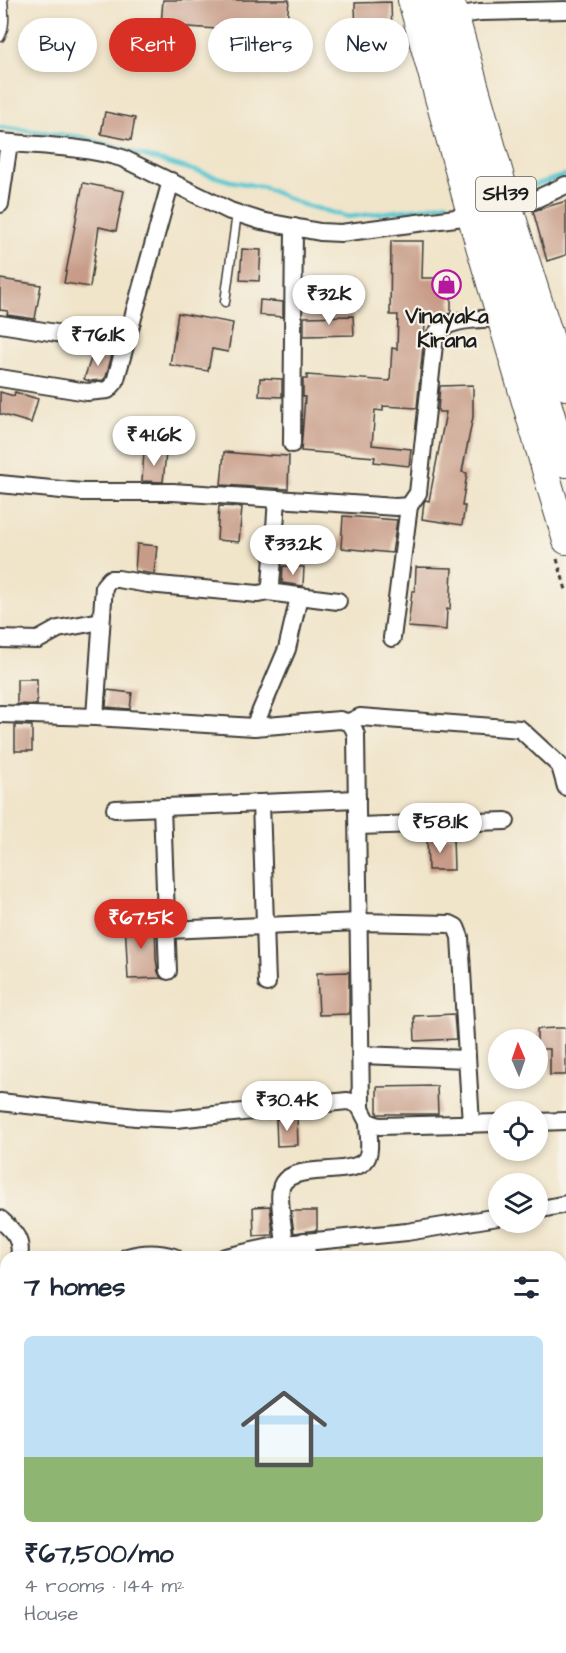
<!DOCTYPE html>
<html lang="en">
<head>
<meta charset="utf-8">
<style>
  :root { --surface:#fff; --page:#f6f6f7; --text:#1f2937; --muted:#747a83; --accent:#d93025 }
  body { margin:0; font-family:"Architects Daughter",sans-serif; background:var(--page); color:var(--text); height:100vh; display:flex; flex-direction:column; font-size:22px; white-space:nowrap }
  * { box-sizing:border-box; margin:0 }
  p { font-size:20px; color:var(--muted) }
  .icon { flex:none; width:33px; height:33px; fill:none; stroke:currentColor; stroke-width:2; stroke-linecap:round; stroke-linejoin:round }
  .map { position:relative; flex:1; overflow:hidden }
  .side { position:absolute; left:0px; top:1251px; width:567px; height:402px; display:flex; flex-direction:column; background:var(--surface); border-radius:18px 18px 0 0; box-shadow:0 3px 9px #0003 }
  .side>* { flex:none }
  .top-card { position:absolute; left:18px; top:18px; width:531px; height:54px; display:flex; gap:12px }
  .needle { width:39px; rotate:358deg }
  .tools { position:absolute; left:488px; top:1029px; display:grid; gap:12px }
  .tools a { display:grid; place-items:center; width:60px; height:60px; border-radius:50%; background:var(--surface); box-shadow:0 3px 9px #0003; font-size:30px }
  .price { position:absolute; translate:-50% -51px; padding:0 14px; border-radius:21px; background:#fff; color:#222; font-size:20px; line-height:39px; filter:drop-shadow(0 2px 3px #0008) }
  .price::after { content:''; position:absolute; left:50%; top:36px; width:18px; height:14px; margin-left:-9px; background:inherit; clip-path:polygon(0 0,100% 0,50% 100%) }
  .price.current { background:var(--accent); color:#fff }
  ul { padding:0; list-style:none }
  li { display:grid; align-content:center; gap:12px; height:318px; padding:0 24px }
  li span { display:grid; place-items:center; height:186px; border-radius:9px; color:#555 }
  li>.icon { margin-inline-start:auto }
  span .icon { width:108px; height:108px; fill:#fffc; stroke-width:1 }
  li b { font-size:26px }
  h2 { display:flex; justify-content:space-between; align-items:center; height:72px; padding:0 24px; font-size:26px }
  .chip { padding:0 21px; border-radius:27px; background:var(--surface); box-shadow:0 3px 9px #0003; font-size:21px; line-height:54px }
  .chip.current { background:var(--accent); color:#fff }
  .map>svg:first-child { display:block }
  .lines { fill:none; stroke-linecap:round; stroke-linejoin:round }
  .stream { stroke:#59c6d1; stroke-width:4.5 }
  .building { fill:#c79b87 }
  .service-casing { stroke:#3c3a36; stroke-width:11 }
  .minor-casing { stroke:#3c3a36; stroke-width:20 }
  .primary-casing { stroke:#3c3a36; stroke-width:28 }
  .path { stroke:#3c3a36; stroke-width:3; stroke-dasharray:4.5 4.5; stroke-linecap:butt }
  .service { stroke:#fff; stroke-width:8 }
  .minor { stroke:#fff; stroke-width:16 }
  .primary { stroke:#fff; stroke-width:26 }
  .labels { text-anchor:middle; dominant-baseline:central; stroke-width:4.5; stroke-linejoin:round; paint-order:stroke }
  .shield { fill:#f7f3e8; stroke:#5e5c59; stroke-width:1.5 }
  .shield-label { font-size:20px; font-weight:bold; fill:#1c1c1c }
  .poi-label { font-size:21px; font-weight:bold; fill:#1c1c1c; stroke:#f7f3e8 }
</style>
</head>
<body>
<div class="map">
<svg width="566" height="1653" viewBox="0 0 566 1653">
  <rect width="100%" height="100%" fill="#f7f3e8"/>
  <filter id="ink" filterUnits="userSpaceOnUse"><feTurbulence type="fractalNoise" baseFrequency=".0167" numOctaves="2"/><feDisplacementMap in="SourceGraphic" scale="12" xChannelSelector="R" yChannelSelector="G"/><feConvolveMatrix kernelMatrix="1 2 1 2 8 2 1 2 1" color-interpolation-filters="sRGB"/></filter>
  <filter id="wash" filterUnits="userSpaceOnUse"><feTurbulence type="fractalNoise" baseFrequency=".008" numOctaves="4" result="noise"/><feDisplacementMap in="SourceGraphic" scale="24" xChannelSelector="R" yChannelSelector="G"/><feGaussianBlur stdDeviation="1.35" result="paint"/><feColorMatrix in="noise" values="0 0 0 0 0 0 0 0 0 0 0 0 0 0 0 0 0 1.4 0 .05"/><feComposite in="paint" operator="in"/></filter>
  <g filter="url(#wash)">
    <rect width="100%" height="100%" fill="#f0e4c9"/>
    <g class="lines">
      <!-- stream -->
      <g class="stream">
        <polyline points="0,127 80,137 230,181 263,187 301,204 348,217 422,208 447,203"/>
        <polyline points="528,187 566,175"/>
      </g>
    </g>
    <g id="blocks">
      <!-- building -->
      <g class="building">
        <polygon points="163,0 289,0 286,34 161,25"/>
        <polygon points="391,2 392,34 356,36 355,3"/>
        <polygon points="105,112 135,118 131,140 101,134"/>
        <polygon points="83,183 124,191 116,231 99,227 90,287 64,283"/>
        <polygon points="566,201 566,255 547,261 533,211"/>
        <polygon points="391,241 423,241 422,278 451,278 451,313 445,315 426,315 417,408 383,406 383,411 375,410 372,445 411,449 409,466 374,462 375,457 301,451 305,397 303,397 303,379 307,379 307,375 390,381 392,348 397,349 398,315 390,315"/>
        <polygon points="242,249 261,250 259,281 240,280"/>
        <polygon points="0,279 41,285 35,319 7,315 8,311 0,310"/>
        <polygon points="260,300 283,302 283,317 259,315"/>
        <polygon points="178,313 233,323 228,352 212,349 208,371 170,365"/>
        <polygon points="353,316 354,335 304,336 304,317"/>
        <polygon points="94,350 112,355 106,377 103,380 89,381 84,379"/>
        <polygon points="260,378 282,379 282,397 259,396"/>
        <polygon points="473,385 473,417 462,472 467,473 462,506 465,506 462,525 422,519 424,502 426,500 429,501 446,412 439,412 438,410 440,386"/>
        <polygon points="0,392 14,396 15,392 38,399 31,423 0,414"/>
        <polygon points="144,452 166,453 163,482 142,481"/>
        <polygon points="224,452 270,456 270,455 289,456 288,489 221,485"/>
        <polygon points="219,506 242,507 239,542 217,540"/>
        <polygon points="343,516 397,520 392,553 341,548"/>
        <polygon points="137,544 157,546 154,574 135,571"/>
        <polygon points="283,566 304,567 303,586 282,583"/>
        <polygon points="416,567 452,568 450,610 447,609 446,630 408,627 412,591 415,591"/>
        <polygon points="17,679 37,679 37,705 17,704"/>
        <polygon points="107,690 132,693 130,709 106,707"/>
        <polygon points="15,725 32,726 32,751 15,751"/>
        <polygon points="427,837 453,837 454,870 428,870"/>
        <polygon points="155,920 156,959 158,972 161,978 128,979 125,921"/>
        <polygon points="349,972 349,1014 319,1015 317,973"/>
        <polygon points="454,1014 456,1039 415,1041 414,1016"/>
        <polygon points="558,1028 566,1028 566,1075 550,1075 550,1049 537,1049 537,1029"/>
        <polygon points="437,1086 438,1114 377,1114 377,1087"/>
        <polygon points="297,1117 298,1145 277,1146 276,1119"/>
        <polygon points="270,1206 273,1235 254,1236 253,1207"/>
        <polygon points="291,1211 317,1211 317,1230 294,1233"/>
      </g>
    </g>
  </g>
  <g filter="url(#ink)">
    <use href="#blocks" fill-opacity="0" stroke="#3c3a36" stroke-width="1.5"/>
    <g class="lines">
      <defs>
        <g id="service">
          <path d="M0 37C6 26 4 12 3 0"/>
          <polyline points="225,302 237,213"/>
        </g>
        <g id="minor">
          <polyline points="455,16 480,12 566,10"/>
          <path d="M0 142C41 146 83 146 122 158L230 211 261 221 320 232 341 233 471 216 508 202 534 200 566 185"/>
          <polyline points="0,204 9,143"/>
          <polyline points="0,324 125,344"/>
          <polyline points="0,378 87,392 108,390 115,382 171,181"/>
          <polyline points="292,444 294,227"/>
          <path d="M0 484 82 492H173L396 507 409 506 418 493 435 335C448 317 480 320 500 318"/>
          <polyline points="268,592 338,601"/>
          <polyline points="392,638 409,506"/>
          <polyline points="0,639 38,640 58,629 101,621"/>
          <path d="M0 714 95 717 254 727 340 720C350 722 353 725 356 735L361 1106"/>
          <polyline points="95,717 104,586 110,579 118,579 148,584 258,594 268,592 271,585 277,499"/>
          <polyline points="349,722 360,717 520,729 560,766 566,787"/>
          <polyline points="254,727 287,649 299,597"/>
          <polyline points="261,803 267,983"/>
          <polyline points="162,807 168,971"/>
          <polyline points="115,809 357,799"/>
          <polyline points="358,826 506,821"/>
          <polyline points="167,930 359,922 450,924 456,927 460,937 471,1124"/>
          <polyline points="361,1055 467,1059"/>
          <path d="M0 1102 136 1117 176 1119 347 1101C362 1103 361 1111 368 1122L379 1126 498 1123"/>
          <polyline points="537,1122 566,1121"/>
          <polyline points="537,1210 566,1204"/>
          <path d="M0 1219C12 1230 23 1239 19 1257"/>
          <polyline points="304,1241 308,1257"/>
          <path d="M285 1244C284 1231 276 1193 283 1183 298 1161 361 1180 368 1155 371 1146 368 1132 368 1122"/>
          <path d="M127 1257C144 1252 158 1252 174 1257"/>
          <polyline points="225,1257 285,1244 407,1232 498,1217"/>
          <polyline points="561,1438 566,1437"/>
          <polyline points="6,1439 6,1468"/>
          <polyline points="0,1591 6,1560"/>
          <polyline points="561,1606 566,1606"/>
          <polyline points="128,1653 129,1647"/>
          <polyline points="347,1653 347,1647"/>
          <polyline points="526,1653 530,1647"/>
        </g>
        <g id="primary">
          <polyline points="411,0 479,246 566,541"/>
          <polyline points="430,0 566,464"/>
          <polyline points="451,0 508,202 566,387"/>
        </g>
      </defs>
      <!-- service casing -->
      <use href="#service" class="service-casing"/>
      <!-- minor casing -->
      <use href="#minor" class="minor-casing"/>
      <!-- primary casing -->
      <use href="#primary" class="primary-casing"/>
      <!-- path -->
      <polyline class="path" points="557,559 566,590"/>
      <!-- service -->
      <use href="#service" class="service"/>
      <!-- minor -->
      <use href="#minor" class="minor"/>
      <!-- primary -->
      <use href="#primary" class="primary"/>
    </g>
  </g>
  <!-- icons -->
  <defs>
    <symbol id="shop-ring" viewBox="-11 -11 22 22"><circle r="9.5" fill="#f7f3e8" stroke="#b5179e" stroke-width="1.5"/><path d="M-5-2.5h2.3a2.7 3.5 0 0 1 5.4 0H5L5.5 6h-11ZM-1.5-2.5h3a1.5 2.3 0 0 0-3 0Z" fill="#b5179e"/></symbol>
  </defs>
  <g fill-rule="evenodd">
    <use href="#shop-ring" x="430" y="268" width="33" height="33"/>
  </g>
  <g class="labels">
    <!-- shield labels -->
    <rect class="shield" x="476" y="177" width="60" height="34" rx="4.5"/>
    <g class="shield-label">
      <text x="506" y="194">SH39</text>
    </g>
    <!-- poi labels -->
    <g class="poi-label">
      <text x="447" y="316">Vinayaka<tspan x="447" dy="24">Kirana</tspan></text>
    </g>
  </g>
</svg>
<div class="tools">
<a><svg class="needle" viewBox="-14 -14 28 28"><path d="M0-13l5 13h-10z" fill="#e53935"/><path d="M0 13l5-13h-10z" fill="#747a83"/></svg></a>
<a><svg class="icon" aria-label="locate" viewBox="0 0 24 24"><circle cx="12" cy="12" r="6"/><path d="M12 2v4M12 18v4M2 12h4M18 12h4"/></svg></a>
<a><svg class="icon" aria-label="layers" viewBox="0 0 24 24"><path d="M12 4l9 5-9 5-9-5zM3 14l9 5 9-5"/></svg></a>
</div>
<b class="price" style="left:329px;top:326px">₹32K</b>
<b class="price" style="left:98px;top:367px">₹76.1K</b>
<b class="price" style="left:154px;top:467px">₹41.6K</b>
<b class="price" style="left:293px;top:576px">₹33.2K</b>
<b class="price" style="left:440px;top:854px">₹58.1K</b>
<b class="price current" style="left:141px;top:950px">₹67.5K</b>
<b class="price" style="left:287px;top:1132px">₹30.4K</b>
<div class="top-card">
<a class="chip">Buy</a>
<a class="chip current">Rent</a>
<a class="chip">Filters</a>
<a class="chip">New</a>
</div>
<section class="side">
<h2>7 homes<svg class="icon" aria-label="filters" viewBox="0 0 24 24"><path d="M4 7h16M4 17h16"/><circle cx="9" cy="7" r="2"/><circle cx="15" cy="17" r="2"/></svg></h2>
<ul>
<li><span style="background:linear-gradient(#bfe0f5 65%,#8fb573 0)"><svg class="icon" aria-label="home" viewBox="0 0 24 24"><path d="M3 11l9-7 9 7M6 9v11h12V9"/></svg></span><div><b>₹67,500/mo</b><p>4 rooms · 144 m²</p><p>House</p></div></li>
</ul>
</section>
</div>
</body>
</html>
